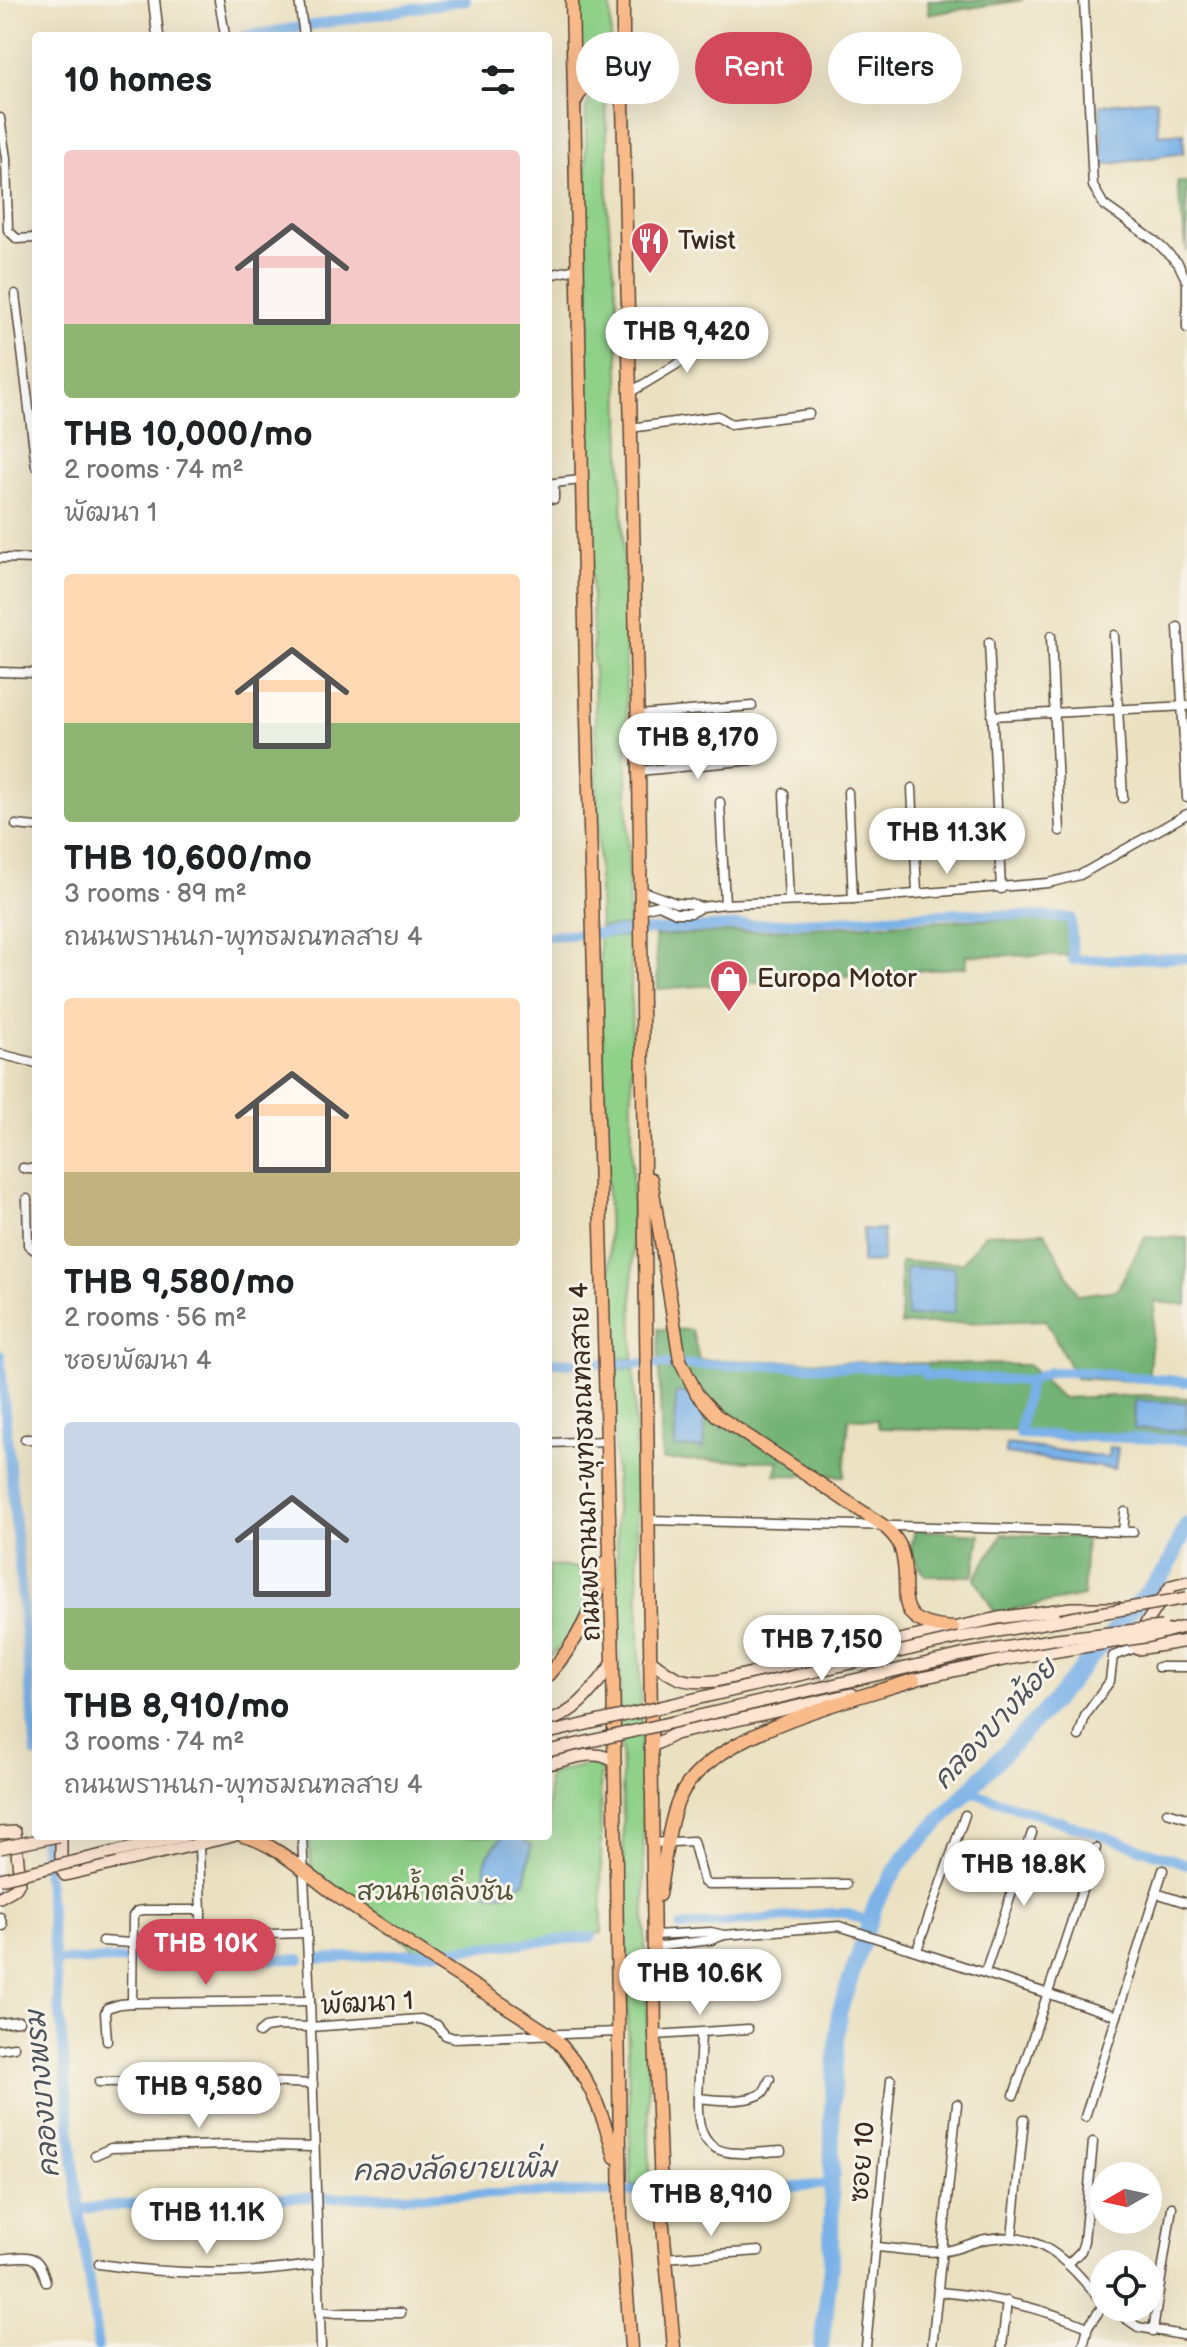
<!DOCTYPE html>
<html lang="en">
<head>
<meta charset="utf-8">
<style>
  :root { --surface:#fff; --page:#f6f6f6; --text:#202124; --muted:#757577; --accent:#d1495b }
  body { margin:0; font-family:"Balsamiq Sans","Playpen Sans Thai",sans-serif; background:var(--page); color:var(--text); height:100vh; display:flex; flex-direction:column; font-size:30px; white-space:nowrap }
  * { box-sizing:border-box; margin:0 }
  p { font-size:26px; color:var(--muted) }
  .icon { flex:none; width:44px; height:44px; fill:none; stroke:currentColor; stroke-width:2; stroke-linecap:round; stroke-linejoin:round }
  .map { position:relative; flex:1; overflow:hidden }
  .panel { position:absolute; left:32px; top:32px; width:520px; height:1808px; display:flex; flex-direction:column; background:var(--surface); border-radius:8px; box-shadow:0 8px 32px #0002 }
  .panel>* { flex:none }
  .banner { position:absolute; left:576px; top:32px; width:490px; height:72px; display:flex; gap:16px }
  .needle { width:52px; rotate:261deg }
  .tools { position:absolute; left:1090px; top:2162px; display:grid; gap:16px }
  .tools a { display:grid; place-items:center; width:72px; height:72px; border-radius:50%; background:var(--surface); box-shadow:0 8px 32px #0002; font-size:40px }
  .price { position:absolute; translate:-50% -68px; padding:0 18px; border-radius:28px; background:#fff; color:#222; font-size:26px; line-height:52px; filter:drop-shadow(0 2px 4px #0008) }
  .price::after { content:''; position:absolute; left:50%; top:48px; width:24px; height:18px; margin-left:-12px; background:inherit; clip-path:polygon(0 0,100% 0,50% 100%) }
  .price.selected { background:var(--accent); color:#fff }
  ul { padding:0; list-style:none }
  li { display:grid; align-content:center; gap:16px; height:424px; padding:0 32px }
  li span { display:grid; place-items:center; height:248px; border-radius:8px; color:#555 }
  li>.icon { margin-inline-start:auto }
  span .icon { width:144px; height:144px; fill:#fffc; stroke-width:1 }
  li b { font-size:34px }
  h2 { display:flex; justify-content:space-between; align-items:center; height:96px; padding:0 32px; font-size:34px }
  .chip { padding:0 28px; border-radius:36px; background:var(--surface); box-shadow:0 8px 32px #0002; font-size:28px; line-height:72px }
  .chip.selected { background:var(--accent); color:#fff }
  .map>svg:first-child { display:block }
  .green { fill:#8fd189; stroke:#657e54; stroke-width:2 }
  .forest { fill:#73b375; stroke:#576e4a; stroke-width:2 }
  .water { fill:#79b1e8; stroke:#5a6e83; stroke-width:2 }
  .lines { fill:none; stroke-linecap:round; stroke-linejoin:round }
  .canal { stroke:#79b1e8; stroke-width:10 }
  .river { stroke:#79b1e8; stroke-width:16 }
  .minor-casing { stroke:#554536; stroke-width:11 }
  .tertiary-casing { stroke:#554536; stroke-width:13 }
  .secondary-casing { stroke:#554536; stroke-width:14 }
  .primary-casing { stroke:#554536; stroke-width:15 }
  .minor { stroke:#fff; stroke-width:8 }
  .tertiary { stroke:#fff; stroke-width:10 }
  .secondary { stroke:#fde4d1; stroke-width:11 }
  .primary { stroke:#fabb8b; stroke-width:12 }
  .secondary-bridge-casing { stroke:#554536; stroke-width:14; stroke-linecap:butt }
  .secondary-bridge { stroke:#fde4d1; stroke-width:11 }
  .labels { text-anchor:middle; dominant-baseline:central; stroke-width:6; stroke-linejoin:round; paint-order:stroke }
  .poi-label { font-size:26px; fill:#3b2a1e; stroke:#f7f3e8; text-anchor:start }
  .street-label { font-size:26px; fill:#3b2a1e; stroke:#f7f3e8 }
  .park-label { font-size:26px; fill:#505439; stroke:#f7f3e8 }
  .water-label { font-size:28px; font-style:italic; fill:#4e525b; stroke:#f7f3e8 }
</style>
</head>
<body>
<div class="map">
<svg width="1187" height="2347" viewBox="0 0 1187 2347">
  <rect width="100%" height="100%" fill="#f7f3e8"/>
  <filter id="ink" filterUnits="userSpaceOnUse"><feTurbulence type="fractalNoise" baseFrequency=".0125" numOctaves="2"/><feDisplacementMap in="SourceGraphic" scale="16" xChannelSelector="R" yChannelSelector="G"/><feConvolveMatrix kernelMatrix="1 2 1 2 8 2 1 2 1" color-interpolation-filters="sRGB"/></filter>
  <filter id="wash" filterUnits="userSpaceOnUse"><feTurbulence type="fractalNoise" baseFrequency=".006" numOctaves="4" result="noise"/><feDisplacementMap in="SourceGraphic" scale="32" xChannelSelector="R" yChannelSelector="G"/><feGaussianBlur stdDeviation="1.8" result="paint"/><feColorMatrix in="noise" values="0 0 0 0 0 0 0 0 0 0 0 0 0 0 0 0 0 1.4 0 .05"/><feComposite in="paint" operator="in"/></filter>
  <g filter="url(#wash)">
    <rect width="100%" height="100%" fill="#ebe1c1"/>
    <!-- green -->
    <g class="green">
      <polygon points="579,0 610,0 612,80 602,77 581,82"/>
      <polygon points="596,92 603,94 606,102 608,215 617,299 625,609 629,926 600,927 587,382 586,109 590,98"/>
      <polygon points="599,937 631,937 633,1359 613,1358"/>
      <polygon points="613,1369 634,1369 650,2184 631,2186"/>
      <polygon points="548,1566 598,1569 598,1596 563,1643 548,1659"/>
      <polygon points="588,1765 600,1768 602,1933 418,1950 312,1876 309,1836 548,1836 548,1774"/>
    </g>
    <!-- forest -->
    <g class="forest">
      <polygon points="928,0 1023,0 929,14"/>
      <polygon points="1177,182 1187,182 1187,252"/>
      <polygon points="1070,919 1070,956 966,955 967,967 658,989 655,936 966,920"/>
      <polygon points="1045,1232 1078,1295 1117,1290 1145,1237 1187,1238 1187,1305 1155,1302 1148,1382 1076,1378 1046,1320 901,1325 900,1262 963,1262 985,1234"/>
      <polygon points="658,1329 692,1330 699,1360 1028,1365 1062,1398 1143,1395 1187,1398 1187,1435 879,1428 877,1420 849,1418 844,1476 775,1475 779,1461 662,1460"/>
      <polygon points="915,1530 980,1534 975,1570 972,1576 926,1576 910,1552"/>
      <polygon points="1003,1534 1086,1538 1083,1596 995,1613 975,1578"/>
    </g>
    <!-- water -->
    <g class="water">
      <polygon points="1156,99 1159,135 1184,133 1183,153 1103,165 1100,105"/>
      <polygon points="863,1229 883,1230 882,1262 862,1263"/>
      <polygon points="954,1267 955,1313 907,1317 906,1268"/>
      <polygon points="676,1393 705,1393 704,1448 675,1447"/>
      <polygon points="1135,1400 1187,1403 1187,1430 1134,1429"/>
      <polygon points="1006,1444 1108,1457 1109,1447 1118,1448 1115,1469 1005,1454"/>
      <path d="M503 1836H519L531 1845 526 1880 507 1894 487 1893C482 1864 483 1858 503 1836Z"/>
    </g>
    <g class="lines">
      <!-- canal -->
      <g class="canal">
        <polyline points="245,36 466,0"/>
        <polyline points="548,936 962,913 1071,918 1073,960 1187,958"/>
        <polyline points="0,1355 36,1754"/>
        <path d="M548 1362C673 1366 798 1364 923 1369L926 1375 1029 1381 1019 1434 1187 1440"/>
        <polyline points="1029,1381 1049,1372 1081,1372 1187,1382"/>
        <polyline points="969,1791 1187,1864"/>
        <polyline points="43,1836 76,2187 98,2347"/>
        <polyline points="681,1927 831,1913 846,1913 870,1922"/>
        <polyline points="317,1959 428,1952 591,1937"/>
        <polyline points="136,1960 300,1959"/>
        <polyline points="55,1961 123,1960"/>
        <polyline points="79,2209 123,2205 288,2198 764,2189 832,2184"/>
      </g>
      <!-- river -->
      <polyline class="river" points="821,2347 831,2267 832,2110 839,2013 877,1900 903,1859 1053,1702 1167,1569 1187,1525"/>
    </g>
  </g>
  <g filter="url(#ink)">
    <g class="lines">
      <defs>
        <g id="minor">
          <polyline points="219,0 225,35"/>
          <polyline points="299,0 304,36"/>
          <polyline points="1084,0 1093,186 1104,205 1155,241 1178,263 1187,282 1187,328"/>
          <polyline points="0,118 6,158 8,230 17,239 36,238"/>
          <polyline points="548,275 577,269"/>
          <polyline points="15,294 36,466"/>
          <polyline points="629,393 689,357 744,349"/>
          <polyline points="630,428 718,416 731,424 809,414"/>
          <polyline points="554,499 554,483 581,480"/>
          <polyline points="0,558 36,559"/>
          <polyline points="1178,627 1187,798"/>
          <polyline points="1114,635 1123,798"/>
          <polyline points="1051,636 1060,831"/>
          <polyline points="989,642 1001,889"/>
          <polyline points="0,672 36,673"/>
          <polyline points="638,715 752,706"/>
          <polyline points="992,716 1187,706"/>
          <polyline points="639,771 753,760"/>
          <polyline points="912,788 917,893"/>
          <polyline points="848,792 853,899"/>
          <polyline points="784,793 789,901"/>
          <polyline points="720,802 725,904"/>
          <polyline points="16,825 36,827"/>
          <polyline points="640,890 676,903 691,904 701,907"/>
          <polyline points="641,909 659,905 676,913 691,913 701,907 725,904 853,899 1048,883 1080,875 1187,814"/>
          <polyline points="0,1054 36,1063"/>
          <polyline points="23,1168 36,1170"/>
          <polyline points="27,1199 28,1245 36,1251"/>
          <polyline points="25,1439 36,1439"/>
          <polyline points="548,1443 608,1441"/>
          <polyline points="649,1520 1133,1532"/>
          <polyline points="1123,1532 1125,1512"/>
          <polyline points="1158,1667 1187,1667"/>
          <polyline points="1079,1736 1085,1716 1110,1681 1113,1656 1135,1648"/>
          <polyline points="1167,1812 1187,1818"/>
          <polyline points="302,1836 310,2001 321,2347"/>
          <polyline points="652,1843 693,1841 704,1882 708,1885 846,1884"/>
          <polyline points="199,1844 202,1954"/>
          <polyline points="1156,1893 1187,1903"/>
          <polyline points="202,1910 145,1910 137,1911 133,1916 132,2003 310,2001"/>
          <polyline points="0,1917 3,1926"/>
          <polyline points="270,1934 307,1933"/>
          <polyline points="654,1935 711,1932 724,1935 711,1940 655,1947"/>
          <polyline points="724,1935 839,1926 1117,2016"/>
          <polyline points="102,1941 131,1943"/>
          <polyline points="917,1950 965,1815"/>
          <polyline points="985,1972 1032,1833"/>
          <polyline points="0,2023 19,2021"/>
          <polyline points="259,2033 265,2028 278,2026 310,2027 421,2019 437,2025 445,2035 454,2038 618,2032"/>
          <path d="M701 2033 698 2098C716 2100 743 2103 759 2095 765 2093 767 2085 770 2079"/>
          <polyline points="655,2035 748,2029"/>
          <polyline points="107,2041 105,2013 107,2008 120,2004 132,2003"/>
          <polyline points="0,2049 14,2047"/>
          <polyline points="99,2082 248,2081 313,2084"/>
          <polyline points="1014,2095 1096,1848"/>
          <path d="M698 2098C695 2163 731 2154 781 2151"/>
          <polyline points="1085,2117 1163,1870"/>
          <polyline points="95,2155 111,2148 228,2145 313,2147"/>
          <polyline points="1012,2238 1024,2119"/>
          <path d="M876 2247C897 2248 922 2254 944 2251 958 2250 972 2242 986 2239 1044 2229 1070 2265 1104 2304"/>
          <polyline points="665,2258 759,2251"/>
          <path d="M0 2259C27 2256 39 2251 46 2282"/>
          <polyline points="1069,2263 1081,2251 1084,2241 1093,2142"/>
          <path d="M99 2264C171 2275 245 2276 317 2264"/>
          <path d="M940 2292C992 2297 1040 2307 1088 2327"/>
          <polyline points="1110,2308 1138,2327 1187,2336"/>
          <polyline points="319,2311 337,2313 401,2313"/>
          <polyline points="1153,2331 1172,2207"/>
          <polyline points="866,2347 891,2080"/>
          <polyline points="932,2347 957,2104"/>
          <polyline points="1002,2347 1007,2301"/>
          <polyline points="1083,2347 1088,2327 1104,2304"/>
        </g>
        <polyline id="tertiary" points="154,0 158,36"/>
        <g id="secondary">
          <polyline points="1187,1582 1171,1586 1133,1643 1138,1649 1187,1641"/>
          <polyline points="959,1638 1060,1620"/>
          <polyline points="962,1655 1057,1639"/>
          <path d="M649 1659C676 1679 680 1684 716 1681L998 1618 1071 1608H1118"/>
          <polyline points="908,1681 1008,1659"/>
          <path d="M548 1721C577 1714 596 1685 613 1663"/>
          <polyline points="650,1747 675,1734 852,1694"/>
          <path d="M548 1764C568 1760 598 1747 614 1762"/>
          <polyline points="0,1833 15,1832 20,1881 16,1888 0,1897"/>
          <polyline points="61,1836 61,1868 65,1875 233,1836"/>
          <polyline points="115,1852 185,1836"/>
        </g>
        <g id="primary">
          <polyline points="572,0 587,719 613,1663 621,2217 631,2347"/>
          <polyline points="623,0 623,103 639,771 655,2035 662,2215 674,2347"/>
          <path d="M575 102C588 75 608 78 622 102"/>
          <path d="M651 1179 680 1360 697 1394 716 1415 884 1526C890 1532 897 1538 900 1546 916 1591 883 1623 953 1628"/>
          <path d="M548 1675C578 1642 596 1605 606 1562"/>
          <path d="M243 1836C277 1843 312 1879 340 1898 409 1946 481 1990 551 2035 586 2068 602 2111 615 2157"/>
          <path d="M659 1895C664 1868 668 1823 679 1799 706 1734 851 1700 914 1680"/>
        </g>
      </defs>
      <!-- minor casing -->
      <use href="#minor" class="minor-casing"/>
      <!-- tertiary casing -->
      <use href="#tertiary" class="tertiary-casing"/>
      <!-- secondary casing -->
      <use href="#secondary" class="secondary-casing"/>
      <!-- primary casing -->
      <use href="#primary" class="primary-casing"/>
      <!-- minor -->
      <use href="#minor" class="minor"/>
      <!-- tertiary -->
      <use href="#tertiary" class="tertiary"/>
      <!-- secondary -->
      <use href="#secondary" class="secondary"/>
      <!-- primary -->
      <use href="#primary" class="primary"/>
      <defs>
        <g id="secondary-bridge">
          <polyline points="1060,1620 1187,1598"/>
          <polyline points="1057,1639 1162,1627"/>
          <polyline points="1008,1659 1150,1636 1187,1626"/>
          <polyline points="548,1733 959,1638"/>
          <polyline points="548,1751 962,1655"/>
          <polyline points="0,1848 58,1836"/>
          <polyline points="0,1879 115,1852"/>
        </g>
      </defs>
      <!-- secondary-bridge casing -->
      <use href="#secondary-bridge" class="secondary-bridge-casing"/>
      <!-- secondary-bridge -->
      <use href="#secondary-bridge" class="secondary-bridge"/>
    </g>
  </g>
  <!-- icons -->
  <defs>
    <symbol id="restaurant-pin" viewBox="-11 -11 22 30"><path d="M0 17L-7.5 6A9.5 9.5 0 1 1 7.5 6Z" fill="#d1495b" stroke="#f7f3e8"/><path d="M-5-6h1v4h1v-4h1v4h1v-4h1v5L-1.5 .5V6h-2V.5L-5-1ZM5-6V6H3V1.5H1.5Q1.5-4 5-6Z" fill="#fff"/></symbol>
    <symbol id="shop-pin" viewBox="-11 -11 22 30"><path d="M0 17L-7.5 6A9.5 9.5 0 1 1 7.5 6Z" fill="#d1495b" stroke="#f7f3e8"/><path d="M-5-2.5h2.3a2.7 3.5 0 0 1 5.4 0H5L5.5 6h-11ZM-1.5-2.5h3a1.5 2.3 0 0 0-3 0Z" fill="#fff"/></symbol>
  </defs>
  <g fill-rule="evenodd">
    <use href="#restaurant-pin" x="628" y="219" width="44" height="60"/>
    <use href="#shop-pin" x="707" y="957" width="44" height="60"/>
  </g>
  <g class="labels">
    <!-- poi labels -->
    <g class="poi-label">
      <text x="678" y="241">Twist</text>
      <text x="757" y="979">Europa Motor</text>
    </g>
    <!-- street labels -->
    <g class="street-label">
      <text transform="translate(586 1462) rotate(-92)">ถนนพรานนก-พุทธมณฑลสาย 4</text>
      <text transform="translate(367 2004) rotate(-3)">พัฒนา 1</text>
      <text transform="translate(863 2162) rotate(-85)">ซอย 10</text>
    </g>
    <!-- park labels -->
    <g class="park-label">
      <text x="435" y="1892">สวนน้ำตลิ่งชัน</text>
    </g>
    <!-- water labels -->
    <g class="water-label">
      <text transform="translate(995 1724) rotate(-47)">คลองบางน้อย</text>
      <text transform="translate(43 2094) rotate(-95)">คลองบางพรม</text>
      <text transform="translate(455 2170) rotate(-1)">คลองลัดยายเพิ่ม</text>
    </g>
  </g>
</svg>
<div class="tools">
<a><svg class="needle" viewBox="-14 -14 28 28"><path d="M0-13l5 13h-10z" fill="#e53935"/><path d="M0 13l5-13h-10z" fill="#757577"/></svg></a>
<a><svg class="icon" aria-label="locate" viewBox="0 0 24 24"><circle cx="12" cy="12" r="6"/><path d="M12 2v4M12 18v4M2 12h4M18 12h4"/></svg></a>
</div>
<b class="price" style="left:687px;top:375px">THB 9,420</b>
<b class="price" style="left:698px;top:781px">THB 8,170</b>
<b class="price" style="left:947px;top:876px">THB 11.3K</b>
<b class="price" style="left:822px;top:1683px">THB 7,150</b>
<b class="price" style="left:1024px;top:1908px">THB 18.8K</b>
<b class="price selected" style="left:206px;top:1987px">THB 10K</b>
<b class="price" style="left:700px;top:2017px">THB 10.6K</b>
<b class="price" style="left:199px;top:2130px">THB 9,580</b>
<b class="price" style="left:711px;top:2238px">THB 8,910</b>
<b class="price" style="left:207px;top:2256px">THB 11.1K</b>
<div class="banner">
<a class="chip">Buy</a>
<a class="chip selected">Rent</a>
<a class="chip">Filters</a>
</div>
<section class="panel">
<h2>10 homes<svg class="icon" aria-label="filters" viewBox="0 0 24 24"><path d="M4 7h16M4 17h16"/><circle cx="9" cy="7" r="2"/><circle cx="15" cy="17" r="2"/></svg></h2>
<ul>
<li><span style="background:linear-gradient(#f6c9c9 70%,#8fb573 0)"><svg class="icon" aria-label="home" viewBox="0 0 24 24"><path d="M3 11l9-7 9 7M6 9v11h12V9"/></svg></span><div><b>THB 10,000/mo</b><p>2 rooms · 74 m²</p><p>พัฒนา 1</p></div></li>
<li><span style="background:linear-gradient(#ffd9b3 60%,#8fb573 0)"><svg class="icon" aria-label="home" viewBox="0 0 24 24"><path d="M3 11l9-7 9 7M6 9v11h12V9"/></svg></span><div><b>THB 10,600/mo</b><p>3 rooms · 89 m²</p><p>ถนนพรานนก-พุทธมณฑลสาย 4</p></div></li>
<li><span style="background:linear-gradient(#ffd9b3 70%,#c2b280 0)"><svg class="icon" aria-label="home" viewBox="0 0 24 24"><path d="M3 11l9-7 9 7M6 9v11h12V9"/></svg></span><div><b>THB 9,580/mo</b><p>2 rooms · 56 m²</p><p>ซอยพัฒนา 4</p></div></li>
<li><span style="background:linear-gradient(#c9d6e8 75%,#8fb573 0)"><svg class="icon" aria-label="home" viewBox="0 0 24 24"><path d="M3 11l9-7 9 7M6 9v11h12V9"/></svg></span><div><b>THB 8,910/mo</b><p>3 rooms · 74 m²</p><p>ถนนพรานนก-พุทธมณฑลสาย 4</p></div></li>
</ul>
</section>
</div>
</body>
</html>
